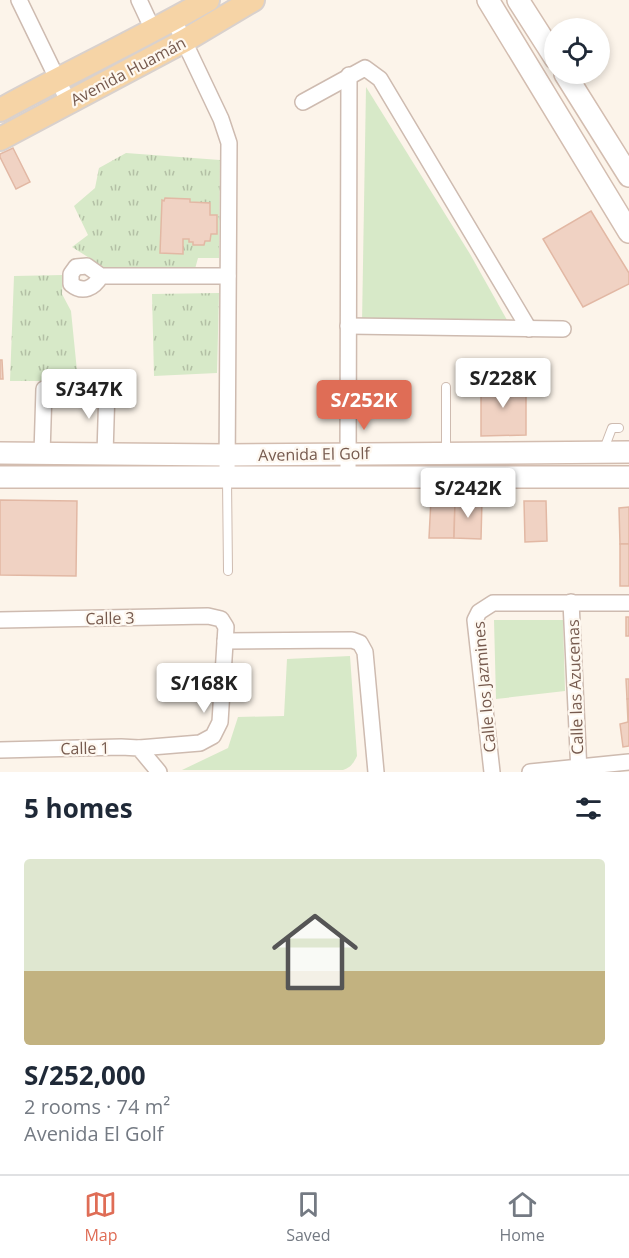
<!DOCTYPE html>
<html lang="en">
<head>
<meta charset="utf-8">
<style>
  :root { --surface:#fff; --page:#f6f6f7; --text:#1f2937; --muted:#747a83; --line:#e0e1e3; --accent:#df6d56 }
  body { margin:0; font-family:"Open Sans",sans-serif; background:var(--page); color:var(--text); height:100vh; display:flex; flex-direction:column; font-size:22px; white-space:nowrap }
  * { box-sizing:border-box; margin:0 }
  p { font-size:20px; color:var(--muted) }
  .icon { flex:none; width:33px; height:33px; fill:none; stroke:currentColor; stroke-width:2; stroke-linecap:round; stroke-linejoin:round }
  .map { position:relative; height:772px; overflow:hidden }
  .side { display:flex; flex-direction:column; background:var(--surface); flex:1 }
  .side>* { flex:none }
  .fabs { position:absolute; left:544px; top:18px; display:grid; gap:12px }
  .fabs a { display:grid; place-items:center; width:66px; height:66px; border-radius:50%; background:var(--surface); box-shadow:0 3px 9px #0003; font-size:30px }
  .price { position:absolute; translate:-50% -51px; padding:0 14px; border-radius:6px; background:#fff; color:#222; font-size:20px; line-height:39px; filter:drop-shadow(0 2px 3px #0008) }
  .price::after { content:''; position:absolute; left:50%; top:36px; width:18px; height:14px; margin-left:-9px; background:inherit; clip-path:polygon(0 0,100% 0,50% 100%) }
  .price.active { background:var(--accent); color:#fff }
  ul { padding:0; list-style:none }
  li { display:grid; align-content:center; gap:12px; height:318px; padding:0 24px }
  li+li { border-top:2px solid var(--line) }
  li span { display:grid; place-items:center; height:186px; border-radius:6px; color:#555 }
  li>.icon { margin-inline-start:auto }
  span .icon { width:108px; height:108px; fill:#fffc; stroke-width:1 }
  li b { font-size:26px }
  h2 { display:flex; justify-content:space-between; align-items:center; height:72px; padding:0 24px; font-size:26px }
  .tabs { display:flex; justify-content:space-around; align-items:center; height:84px; border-top:2px solid var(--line); background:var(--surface); font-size:16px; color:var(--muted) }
  .tabs a { display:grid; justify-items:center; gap:3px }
  .tabs .active { color:var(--accent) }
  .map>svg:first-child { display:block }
  .grass { fill:url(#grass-tufts) }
  .green { fill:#d7e9c8 }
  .building { fill:#f0d2c3; stroke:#e2b8a4; stroke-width:1.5 }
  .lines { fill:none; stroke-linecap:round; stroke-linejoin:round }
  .service-casing { stroke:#cebbb0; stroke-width:10 }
  .minor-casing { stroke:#cebbb0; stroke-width:18 }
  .secondary-casing { stroke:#d3bdb0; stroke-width:24 }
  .primary-casing { stroke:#d9d1cd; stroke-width:26 }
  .service { stroke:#fff; stroke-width:8 }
  .minor { stroke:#fff; stroke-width:15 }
  .secondary { stroke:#fff; stroke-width:21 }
  .primary { stroke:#f6d4a6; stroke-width:22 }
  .labels { text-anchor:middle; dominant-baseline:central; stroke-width:4.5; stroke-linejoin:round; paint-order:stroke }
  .street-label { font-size:16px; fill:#765a4e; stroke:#fef8f0 }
</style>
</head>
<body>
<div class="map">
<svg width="629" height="772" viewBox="0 0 629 772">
  <defs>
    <pattern id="grass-tufts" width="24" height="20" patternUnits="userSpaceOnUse" patternTransform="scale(1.5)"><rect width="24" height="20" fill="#d7e9c8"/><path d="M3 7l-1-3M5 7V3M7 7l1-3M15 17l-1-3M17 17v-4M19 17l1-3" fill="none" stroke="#b3c0a5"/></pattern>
  </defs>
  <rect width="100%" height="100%" fill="#fcf4ea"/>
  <!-- grass -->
  <g class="grass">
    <polygon points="126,153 220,160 219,258 198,258 195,269 110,271 72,247 88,235 74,206 95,188 99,168"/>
    <polygon points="63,275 62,294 71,311 78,381 10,381 14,276"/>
    <polygon points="219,293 217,373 154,376 152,294"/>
  </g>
  <!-- green -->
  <g class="green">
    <polygon points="366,87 470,254 507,320 362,323"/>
    <polygon points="494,620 563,620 565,691 496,699"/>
    <path d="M350 656 357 756C353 764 351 767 343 770H182L228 748 238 717 284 716 287 659Z"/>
  </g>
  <!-- building -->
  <g class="building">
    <polygon points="13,148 30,182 16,189 0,157 0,154"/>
    <polygon points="165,198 190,199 190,202 210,203 210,215 217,215 217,234 211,234 210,241 205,241 204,245 193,245 193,242 189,242 189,239 183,239 183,254 160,253 162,200 164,201"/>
    <polygon points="591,211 629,273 629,284 583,307 543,239"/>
    <polygon points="0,360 2,360 3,379 0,379"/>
    <polygon points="481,383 526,383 526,435 481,436"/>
    <polygon points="431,499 455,500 454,538 429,538"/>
    <polygon points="0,500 77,501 76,576 0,575"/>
    <polygon points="455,500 482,500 481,539 454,538"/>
    <polygon points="524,501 546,501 547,541 525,542"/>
    <polygon points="629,507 629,544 620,544 619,508"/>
    <rect x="620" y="544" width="9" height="42"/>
    <rect x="626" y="617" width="3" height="19"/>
    <polygon points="626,679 629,679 629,699 627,699"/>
    <polygon points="627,699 629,699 629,722 628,722"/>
    <polygon points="628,722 629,722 629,746 623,747 620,724"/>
  </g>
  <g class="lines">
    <defs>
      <g id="service">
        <polyline points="604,449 612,428 619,428"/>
        <polyline points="446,451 446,387"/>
        <polyline points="227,479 228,571"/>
      </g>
      <g id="minor">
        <polyline points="19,0 69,103"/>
        <polyline points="139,0 153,30"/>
        <polyline points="174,20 221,119 229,143 227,478"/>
        <polyline points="303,102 365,68 380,79 529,329"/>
        <path d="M101 276C94 288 83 294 71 284V274L76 267 87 266 101 276H228"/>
        <polyline points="348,326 563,329"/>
        <polyline points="42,454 44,389"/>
        <polyline points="105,454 107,388"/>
        <polyline points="348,478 349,75"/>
        <polyline points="571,602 579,772"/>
        <polyline points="0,620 208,616 221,619 226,627 220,722 213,736 200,743 139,748"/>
        <polyline points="225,641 352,640 360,643 365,652 376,772"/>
        <polyline points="0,750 121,747 139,748 159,772"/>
        <polyline points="492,772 475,620 479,612 493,603 629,603"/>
        <polyline points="530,772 629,762"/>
      </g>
      <g id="secondary">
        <polyline points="488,0 629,232"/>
        <polyline points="518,0 555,58"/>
        <polyline points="565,74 629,176"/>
        <polyline points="0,453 226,455 629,452"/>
        <polyline points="0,477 629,477"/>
      </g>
      <g id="primary">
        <path d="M0 110C69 72 140 39 208 0"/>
        <polyline points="0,139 184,41 253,0"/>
      </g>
    </defs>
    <!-- service casing -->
    <use href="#service" class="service-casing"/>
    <!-- minor casing -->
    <use href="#minor" class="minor-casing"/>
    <!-- secondary casing -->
    <use href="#secondary" class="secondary-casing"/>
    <!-- primary casing -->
    <use href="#primary" class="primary-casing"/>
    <!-- service -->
    <use href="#service" class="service"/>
    <!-- minor -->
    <use href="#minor" class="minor"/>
    <!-- secondary -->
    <use href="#secondary" class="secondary"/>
    <!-- primary -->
    <use href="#primary" class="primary"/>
  </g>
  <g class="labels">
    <!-- street labels -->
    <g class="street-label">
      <text transform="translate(128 71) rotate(-28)">Avenida Huamán</text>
      <text transform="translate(314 454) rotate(-1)">Avenida El Golf</text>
      <text transform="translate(110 618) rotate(-1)">Calle 3</text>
      <text transform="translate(484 687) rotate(-95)">Calle los Jazmines</text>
      <text transform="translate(575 687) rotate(-92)">Calle las Azucenas</text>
      <text transform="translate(85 748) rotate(-1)">Calle 1</text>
    </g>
  </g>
</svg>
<div class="fabs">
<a><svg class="icon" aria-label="locate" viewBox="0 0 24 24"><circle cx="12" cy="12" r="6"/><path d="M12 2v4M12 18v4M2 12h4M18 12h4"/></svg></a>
</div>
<b class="price" style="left:503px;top:409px">S/228K</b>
<b class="price" style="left:89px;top:420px">S/347K</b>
<b class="price active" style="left:364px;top:431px">S/252K</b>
<b class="price" style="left:468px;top:519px">S/242K</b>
<b class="price" style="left:204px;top:714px">S/168K</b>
</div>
<section class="side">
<h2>5 homes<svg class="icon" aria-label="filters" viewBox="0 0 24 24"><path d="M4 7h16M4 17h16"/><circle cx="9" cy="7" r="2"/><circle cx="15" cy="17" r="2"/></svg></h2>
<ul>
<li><span style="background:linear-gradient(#dfe7d0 60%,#c2b280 0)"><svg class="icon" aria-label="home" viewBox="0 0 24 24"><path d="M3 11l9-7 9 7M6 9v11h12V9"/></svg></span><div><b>S/252,000</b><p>2 rooms · 74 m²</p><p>Avenida El Golf</p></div></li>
</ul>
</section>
<nav class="tabs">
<a class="active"><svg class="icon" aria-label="map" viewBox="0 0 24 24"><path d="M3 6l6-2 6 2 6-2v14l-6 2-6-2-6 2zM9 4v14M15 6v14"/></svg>Map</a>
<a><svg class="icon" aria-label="saved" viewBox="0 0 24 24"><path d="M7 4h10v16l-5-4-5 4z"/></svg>Saved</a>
<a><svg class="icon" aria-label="home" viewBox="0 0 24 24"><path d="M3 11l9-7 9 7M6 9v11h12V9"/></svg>Home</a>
</nav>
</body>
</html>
